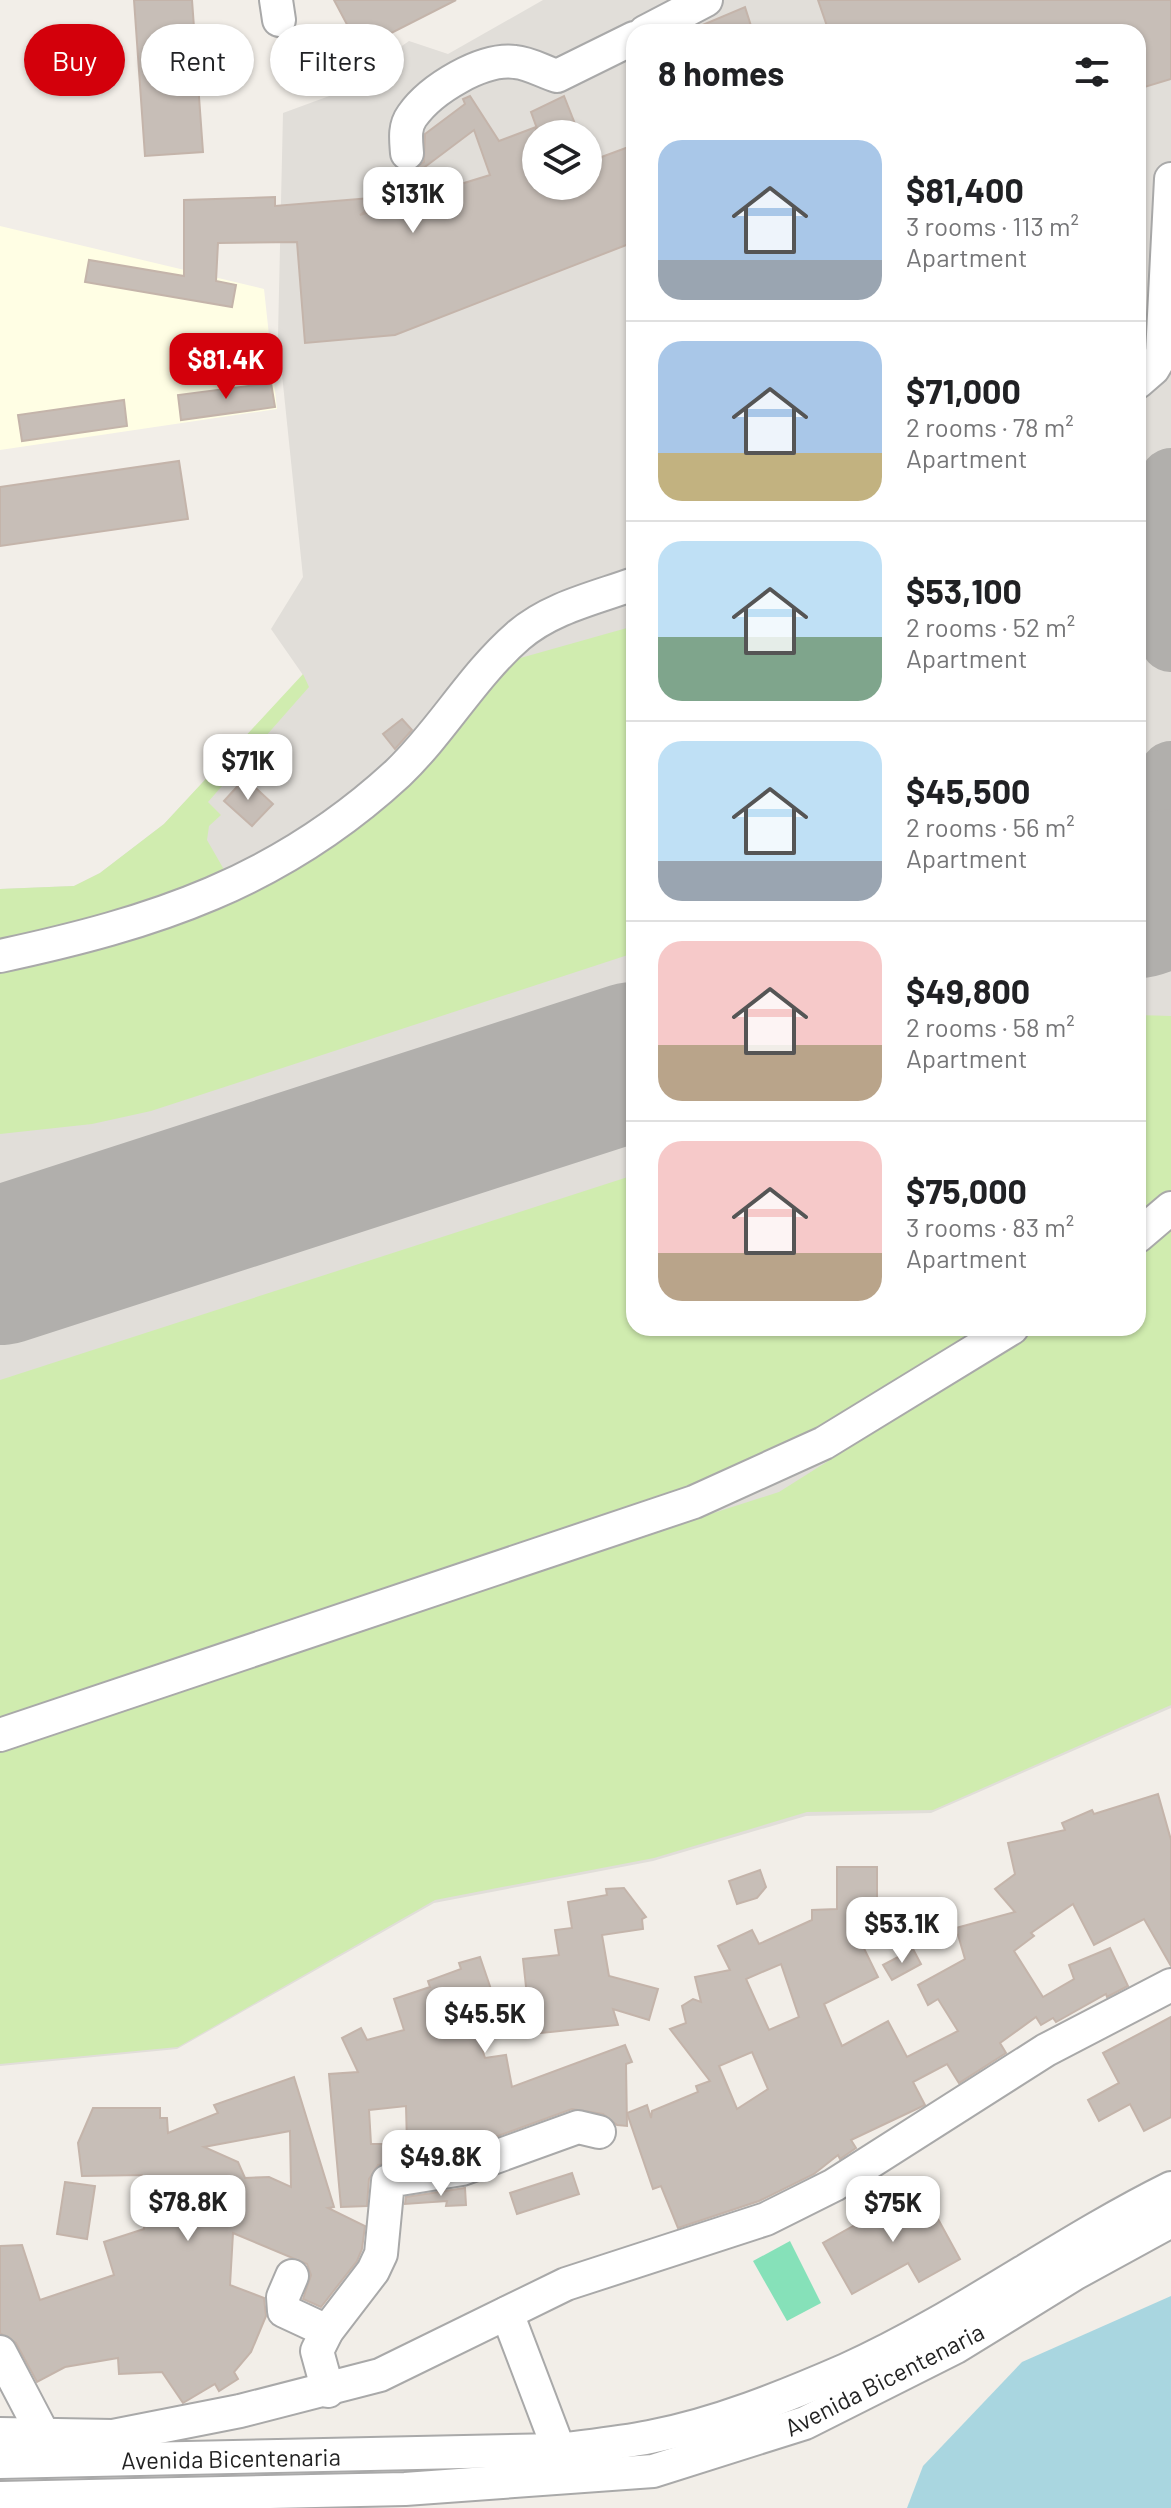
<!DOCTYPE html>
<html lang="en">
<head>
<meta charset="utf-8">
<style>
  :root { --surface:#fff; --page:#f6f6f6; --text:#202124; --muted:#757577; --line:#e0e0e0; --accent:#d3000b }
  body { margin:0; font-family:Barlow,sans-serif; background:var(--page); color:var(--text); height:100vh; display:flex; flex-direction:column; font-size:30px; white-space:nowrap }
  * { box-sizing:border-box; margin:0 }
  p { font-size:26px; color:var(--muted) }
  .icon { flex:none; width:44px; height:44px; fill:none; stroke:currentColor; stroke-width:2; stroke-linecap:round; stroke-linejoin:round }
  .map { position:relative; flex:1; overflow:hidden }
  .panel { position:absolute; left:626px; top:24px; width:520px; height:1312px; display:flex; flex-direction:column; background:var(--surface); border-radius:24px; box-shadow:0 2px 6px #0004 }
  .panel>* { flex:none }
  .hud { position:absolute; left:24px; top:24px; width:482px; height:72px; display:flex; gap:16px }
  .tools { position:absolute; left:522px; top:120px; display:grid; gap:16px }
  .tools a { display:grid; place-items:center; width:80px; height:80px; border-radius:50%; background:var(--surface); box-shadow:0 2px 6px #0004; font-size:40px }
  .price { position:absolute; translate:-50% -68px; padding:0 18px; border-radius:16px; background:#fff; color:#222; font-size:26px; line-height:52px; filter:drop-shadow(0 2px 4px #0008) }
  .price::after { content:''; position:absolute; left:50%; top:48px; width:24px; height:18px; margin-left:-12px; background:inherit; clip-path:polygon(0 0,100% 0,50% 100%) }
  .price.active { background:var(--accent); color:#fff }
  ul { padding:0; list-style:none }
  li { display:flex; align-items:center; gap:24px; height:200px; padding:0 32px }
  li+li { border-top:2px solid var(--line) }
  li span { display:grid; place-items:center; flex:none; width:224px; height:160px; border-radius:24px; color:#555 }
  li>.icon { margin-inline-start:auto }
  span .icon { width:96px; height:96px; fill:#fffc; stroke-width:1 }
  li b { font-size:34px }
  h2 { display:flex; justify-content:space-between; align-items:center; height:96px; padding:0 32px; font-size:34px }
  .chip { padding:0 28px; border-radius:36px; background:var(--surface); box-shadow:0 2px 6px #0004; font-size:28px; line-height:72px }
  .chip.active { background:var(--accent); color:#fff }
  .map>svg:first-child { display:block }
  .education { fill:#fffee4 }
  .airport { fill:#e1ded9; fill-rule:evenodd }
  .grass { fill:#d0ecaf }
  .pitch { fill:#86e1b9 }
  .water { fill:#a9d6e0 }
  .lines { fill:none; stroke-linecap:round; stroke-linejoin:round }
  .taxiway { stroke:#b1afac; stroke-width:62 }
  .runway { stroke:#b1afac; stroke-width:158 }
  .building { fill:#c7beb7; stroke:#c4b4aa; stroke-width:2; fill-rule:evenodd }
  .minor-casing { stroke:#a9a9a9; stroke-width:36 }
  .minor { stroke:#fff; stroke-width:32 }
  .labels { text-anchor:middle; dominant-baseline:central; stroke-width:8; stroke-linejoin:round; paint-order:stroke }
  .street-label { font-size:24px; fill:#222; stroke:#fff }
</style>
</head>
<body>
<div class="map">
<svg width="1171" height="2508" viewBox="0 0 1171 2508">
  <rect width="100%" height="100%" fill="#f2eee8"/>
  <!-- education -->
  <polygon class="education" points="0,226 264,289 277,409 0,450"/>
  <!-- airport -->
  <path class="airport" d="M543 0H1171V1708L931 1813 806 1816 653 1861 434 1903 177 2049 0 2066V889L74 886 100 873 164 824 303 675 271 629 303 577 278 336 283 113 332 95 409 41 448 54ZM634 32H1138V1328H634ZM536 134H588V186H536Z"/>
  <!-- grass -->
  <g class="grass">
    <polygon points="634,626 634,953 151,1111 92,1124 0,1134 0,970 117,944 239,901 289,872 506,662"/>
    <polygon points="303,674 309,687 208,802 221,815 209,826 207,840 230,880 0,946 0,889 74,886 100,873 164,824"/>
    <polygon points="1138,1015 1171,1016 1171,1191 1138,1219"/>
    <polygon points="634,1175 634,1328 986,1328 757,1467 0,1723 0,1380"/>
    <polygon points="1171,1226 1171,1705 933,1810 807,1812 654,1858 435,1900 178,2047 0,2064 0,1742 779,1492 1039,1328 1138,1328 1138,1252"/>
  </g>
  <!-- pitch -->
  <polygon class="pitch" points="790,2241 821,2303 787,2321 753,2261"/>
  <!-- water -->
  <polygon class="water" points="1171,2296 1171,2508 907,2508 923,2466 1022,2362"/>
  <g class="lines">
    <!-- taxiway -->
    <g class="taxiway">
      <path d="M1171 479C1142 531 1151 588 1171 641"/>
      <polyline points="1138,835 1171,772"/>
    </g>
    <!-- runway -->
    <g class="runway">
      <polyline points="1138,899 1171,888"/>
      <polyline points="0,1266 634,1061"/>
    </g>
  </g>
  <!-- building -->
  <g class="building">
    <polygon points="134,0 192,0 203,152 145,156"/>
    <polygon points="334,0 456,0 360,49"/>
    <polygon points="818,0 1171,0 1171,79 1138,89 1138,32 829,32"/>
    <polygon points="745,7 751,26 734,32 686,32"/>
    <path d="M470 96 499 141 536 127V186H588V162L634 145V242L395 335 305 343 297 242 218 243 216 281 236 285 232 307 85 282 89 260 184 276V200L275 197V206L383 197 399 170 409 172 424 162 425 134 465 104 463 99ZM474 130 490 175 360 215 385 197Z"/>
    <polygon points="564,96 579,134 539,134 531,112"/>
    <polygon points="271,383 275,407 181,420 178,395"/>
    <polygon points="124,400 127,426 22,441 18,415"/>
    <polygon points="179,461 188,519 0,546 0,487"/>
    <polygon points="402,719 412,730 395,749 383,734"/>
    <polygon points="245,778 273,804 252,826 224,801"/>
    <path d="M1158 1794 1171 1840V1966L1144 1919 1094 1945 1073 1904 1031 1933 1034 1936 1014 1951 1043 1997 1074 1979 1069 1965 1110 1948 1128 1986 1107 1997 1106 1994 1056 2022 1053 2018 1041 2025 1036 2017 1000 2043 1006 2053 959 2083 947 2064 913 2082 925 2105 851 2140 856 2148 840 2159 838 2155 814 2174 759 2201 678 2228 661 2186 653 2189 627 2113 647 2105 651 2118 652 2111 698 2092 696 2086 710 2081 670 2029 686 2023 682 2006 693 1999 701 2002 695 1977 730 1970 718 1946 752 1930 759 1944 812 1920V1910L837 1909V1867H877V1913L864 1914 865 1926H853L878 1977 824 2004 842 2046 888 2021 907 2057 958 2031 938 1999 928 2005 918 1985 965 1959 956 1928 1015 1912 995 1889 1015 1874 1008 1843 1065 1830 1062 1823 1092 1810 1094 1814ZM781 1964 799 2017 769 2030 746 1979ZM752 2052 768 2089 737 2109 719 2066Z"/>
    <polygon points="760,1870 766,1887 757,1898 737,1904 729,1881"/>
    <path d="M624 1888 646 1917 642 1919 643 1929 602 1935 609 1976 658 1989 649 2020 613 2009 618 2025 541 2033 539 2012 474 2023 485 2058 506 2055 512 2087 625 2045 632 2062 626 2064 627 2126 617 2125 603 2114 572 2109 457 2151 378 2165 369 2179 367 2206 341 2207 329 2074 358 2072 342 2038 361 2028 367 2040 404 2030 394 1999 430 1987 428 1981 461 1969 459 1963 480 1957 495 2001 527 1996 523 1959 559 1955 555 1930 572 1928 568 1902 607 1895 606 1889ZM406 2106 407 2144H371L369 2110Z"/>
    <polygon points="913,1949 921,1964 892,1980 883,1965"/>
    <polygon points="1171,2017 1171,2117 1144,2131 1130,2104 1099,2121 1088,2100 1119,2083 1103,2053"/>
    <path d="M294 2077 334 2207 328 2208 365 2226 362 2249 357 2261 321 2307 303 2299 311 2275 307 2264 233 2233 230 2285 264 2298 266 2316 251 2352 234 2372 238 2379 219 2391 215 2384 183 2403 162 2372 119 2374 118 2358 65 2367 37 2382 16 2343 0 2333V2246L22 2245 40 2300 114 2275 104 2242 144 2229 142 2175 82 2176 78 2143 93 2108H160V2118H167L168 2133 218 2113 214 2105ZM290 2131 291 2187 269 2177 245 2178 238 2162 204 2147Z"/>
    <polygon points="572,2173 579,2194 517,2214 510,2193"/>
    <polygon points="65,2182 95,2186 87,2239 57,2234"/>
    <polygon points="465,2188 466,2205 446,2206 447,2201 405,2204 406,2197"/>
    <polygon points="921,2188 960,2259 919,2282 908,2263 852,2294 823,2243"/>
  </g>
  <g class="lines">
    <defs>
      <g id="minor">
        <polyline points="276,0 279,20"/>
        <polyline points="645,32 706,0"/>
        <path d="M407 153C406 140 404 127 412 116 431 89 482 58 515 62 529 63 544 72 557 76L634 38"/>
        <polyline points="1138,382 1153,369 1162,354 1171,179"/>
        <path d="M0 956C154 923 279 883 398 773 442 731 472 676 518 636 550 608 595 598 634 584"/>
        <polyline points="1138,1236 1171,1208"/>
        <polyline points="0,1735 694,1502 824,1443 1012,1328"/>
        <polyline points="292,2276 283,2297 284,2311 327,2331"/>
        <polyline points="507,2313 559,2450 562,2468"/>
        <polyline points="0,2352 43,2434"/>
        <polyline points="328,2391 317,2351 327,2331 373,2271 381,2254 388,2181 462,2169 578,2127 599,2132"/>
        <polyline points="0,2434 113,2436 240,2411 380,2375 566,2284 766,2219 834,2185 1046,2050 1171,1985"/>
        <path d="M0 2462 559 2450C589 2446 620 2443 650 2437 717 2424 784 2397 846 2370 959 2319 1060 2243 1171 2188"/>
        <polyline points="0,2498 405,2489 653,2471 805,2423 956,2347 1076,2273 1171,2221"/>
      </g>
    </defs>
    <!-- minor casing -->
    <use href="#minor" class="minor-casing"/>
    <!-- minor -->
    <use href="#minor" class="minor"/>
  </g>
  <g class="labels">
    <!-- street labels -->
    <g class="street-label">
      <text transform="translate(884 2379) rotate(-27)">Avenida Bicentenaria</text>
      <text transform="translate(231 2458) rotate(-1)">Avenida Bicentenaria</text>
    </g>
  </g>
</svg>
<div class="tools">
<a><svg class="icon" aria-label="layers" viewBox="0 0 24 24"><path d="M12 4l9 5-9 5-9-5zM3 14l9 5 9-5"/></svg></a>
</div>
<b class="price" style="left:413px;top:235px">$131K</b>
<b class="price active" style="left:226px;top:401px">$81.4K</b>
<b class="price" style="left:248px;top:802px">$71K</b>
<b class="price" style="left:902px;top:1965px">$53.1K</b>
<b class="price" style="left:485px;top:2055px">$45.5K</b>
<b class="price" style="left:441px;top:2198px">$49.8K</b>
<b class="price" style="left:188px;top:2243px">$78.8K</b>
<b class="price" style="left:893px;top:2244px">$75K</b>
<div class="hud">
<a class="chip active">Buy</a>
<a class="chip">Rent</a>
<a class="chip">Filters</a>
</div>
<section class="panel">
<h2>8 homes<svg class="icon" aria-label="filters" viewBox="0 0 24 24"><path d="M4 7h16M4 17h16"/><circle cx="9" cy="7" r="2"/><circle cx="15" cy="17" r="2"/></svg></h2>
<ul>
<li><span style="background:linear-gradient(#a9c7e8 75%,#9aa5b1 0)"><svg class="icon" aria-label="home" viewBox="0 0 24 24"><path d="M3 11l9-7 9 7M6 9v11h12V9"/></svg></span><div><b>$81,400</b><p>3 rooms · 113 m²</p><p>Apartment</p></div></li>
<li><span style="background:linear-gradient(#a9c7e8 70%,#c2b280 0)"><svg class="icon" aria-label="home" viewBox="0 0 24 24"><path d="M3 11l9-7 9 7M6 9v11h12V9"/></svg></span><div><b>$71,000</b><p>2 rooms · 78 m²</p><p>Apartment</p></div></li>
<li><span style="background:linear-gradient(#bfe0f5 60%,#7fa58c 0)"><svg class="icon" aria-label="home" viewBox="0 0 24 24"><path d="M3 11l9-7 9 7M6 9v11h12V9"/></svg></span><div><b>$53,100</b><p>2 rooms · 52 m²</p><p>Apartment</p></div></li>
<li><span style="background:linear-gradient(#bfe0f5 75%,#9aa5b1 0)"><svg class="icon" aria-label="home" viewBox="0 0 24 24"><path d="M3 11l9-7 9 7M6 9v11h12V9"/></svg></span><div><b>$45,500</b><p>2 rooms · 56 m²</p><p>Apartment</p></div></li>
<li><span style="background:linear-gradient(#f6c9c9 65%,#b9a48a 0)"><svg class="icon" aria-label="home" viewBox="0 0 24 24"><path d="M3 11l9-7 9 7M6 9v11h12V9"/></svg></span><div><b>$49,800</b><p>2 rooms · 58 m²</p><p>Apartment</p></div></li>
<li><span style="background:linear-gradient(#f6c9c9 70%,#b9a48a 0)"><svg class="icon" aria-label="home" viewBox="0 0 24 24"><path d="M3 11l9-7 9 7M6 9v11h12V9"/></svg></span><div><b>$75,000</b><p>3 rooms · 83 m²</p><p>Apartment</p></div></li>
</ul>
</section>
</div>
</body>
</html>
